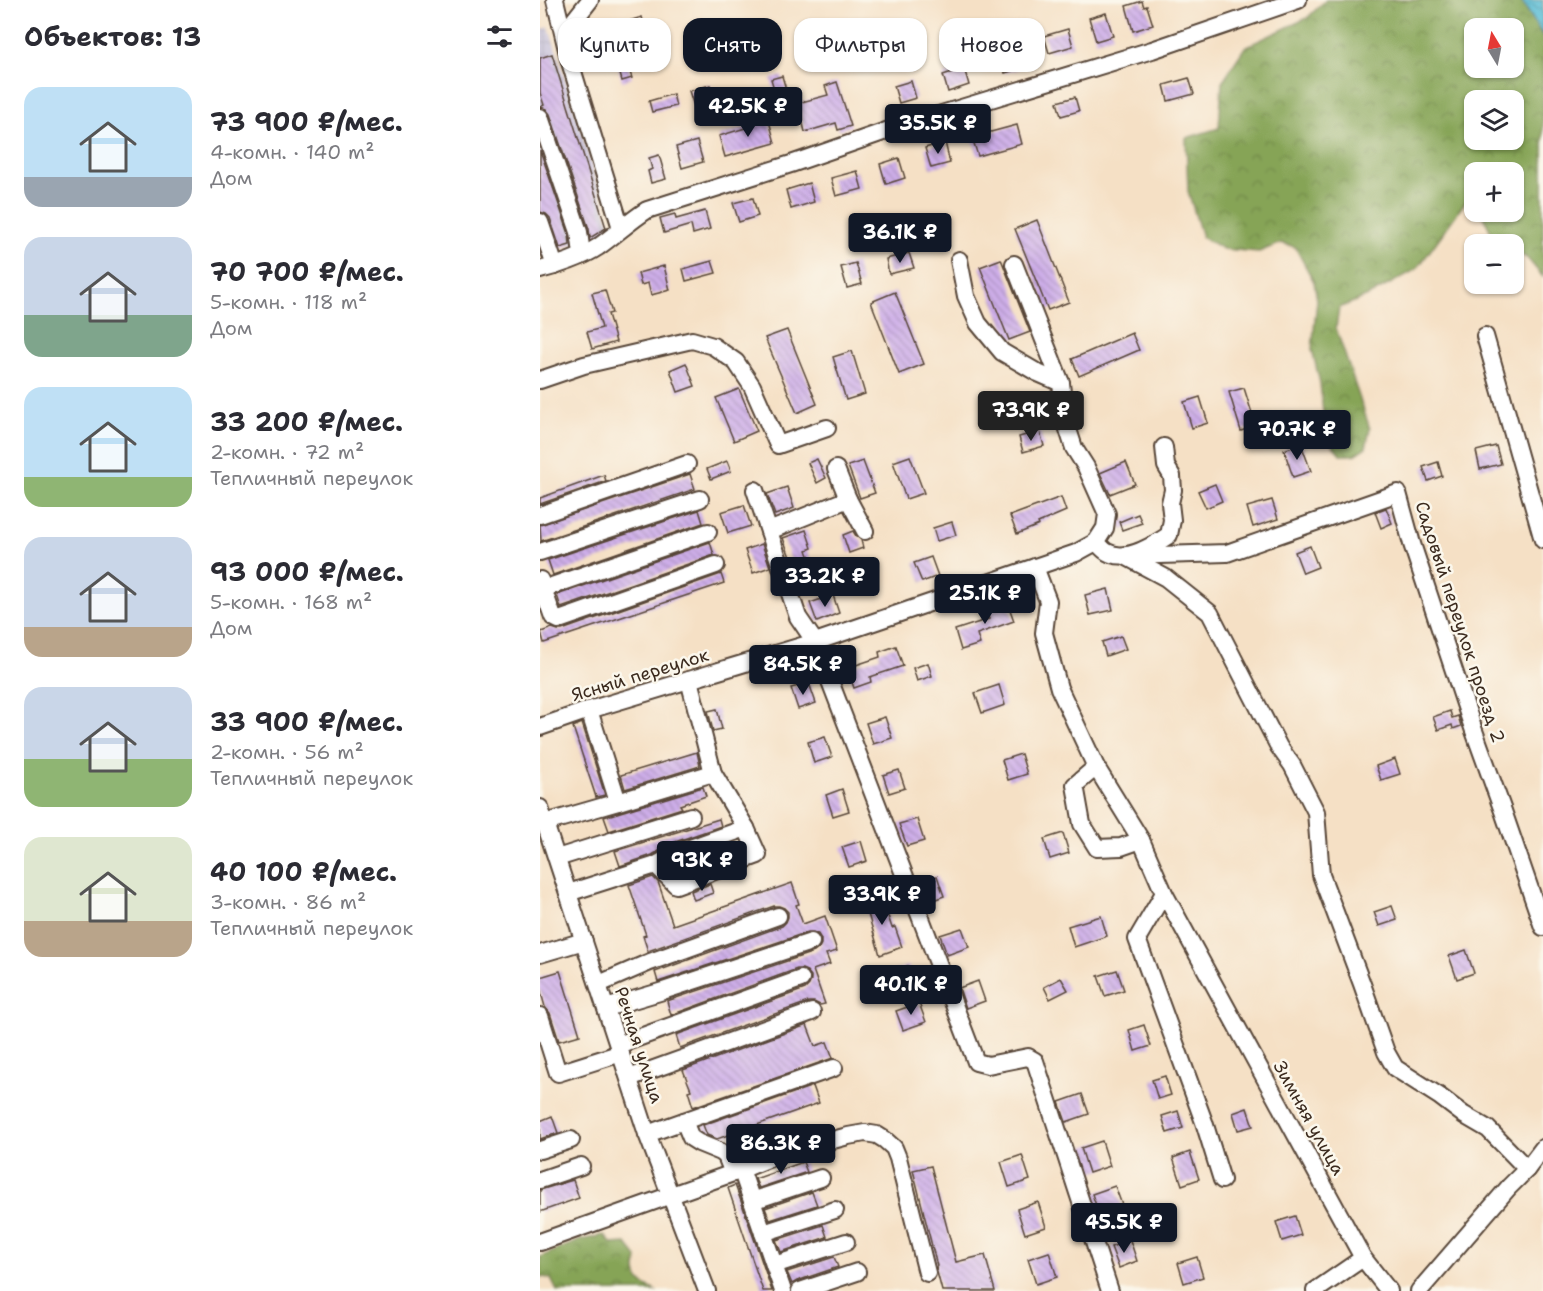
<!DOCTYPE html>
<html lang="ru">
<head>
<meta charset="utf-8">
<style>
  :root { --surface:#fff; --page:#f7f7f7; --text:#2b2b33; --muted:#7c7c81; --accent:#111827 }
  body { margin:0; font-family:"Shantell Sans",sans-serif; background:var(--page); color:var(--text); height:100vh; display:flex; flex-direction:column; font-size:22px; white-space:nowrap }
  * { box-sizing:border-box; margin:0 }
  p { font-size:20px; color:var(--muted) }
  .icon { flex:none; width:33px; height:33px; fill:none; stroke:currentColor; stroke-width:2; stroke-linecap:round; stroke-linejoin:round }
  .map { position:relative; flex:1; overflow:hidden }
  .drawer { display:flex; flex-direction:column; background:var(--surface); width:540px }
  .drawer>* { flex:none }
  .hud { position:absolute; left:18px; top:18px; width:570px; height:54px; display:flex; gap:12px }
  .needle { width:39px; rotate:350deg }
  .buttons { position:absolute; left:924px; top:18px; display:grid; gap:12px }
  .buttons a { display:grid; place-items:center; width:60px; height:60px; border-radius:12px; background:var(--surface); box-shadow:0 2px 4px #0004; font-size:30px }
  .price { position:absolute; translate:-50% -51px; padding:0 14px; border-radius:6px; background:var(--accent); color:#fff; font-size:20px; line-height:39px; filter:drop-shadow(0 2px 3px #0008) }
  .price::after { content:''; position:absolute; left:50%; top:36px; width:18px; height:14px; margin-left:-9px; background:inherit; clip-path:polygon(0 0,100% 0,50% 100%) }
  .price.on { background:#222; color:#fff }
  ul { padding:0; list-style:none }
  li { display:flex; align-items:center; gap:18px; height:150px; padding:0 24px }
  li span { display:grid; place-items:center; flex:none; width:168px; height:120px; border-radius:18px; color:#555 }
  li>.icon { margin-inline-start:auto }
  span .icon { width:72px; height:72px; fill:#fffc; stroke-width:1 }
  li b { font-size:26px }
  h2 { display:flex; justify-content:space-between; align-items:center; height:72px; padding:0 24px; font-size:26px }
  .chip { padding:0 21px; border-radius:18px; background:var(--surface); box-shadow:0 2px 4px #0004; font-size:21px; line-height:54px }
  .chip.on { background:var(--accent); color:#fff }
  main { display:flex; flex:1; min-height:0 }
  .map>svg:first-child { display:block }
  .industrial { fill:url(#industrial-grid) }
  .forest { fill:url(#forest-crowns); stroke:#60673a; stroke-width:1.5; fill-rule:evenodd }
  .water { fill:url(#water-waves); stroke:#49737a; stroke-width:1.5 }
  .building { fill:url(#building-back-hatch) }
  .lines { fill:none; stroke-linecap:round; stroke-linejoin:round }
  .minor-casing { stroke:#574537; stroke-width:20 }
  .minor { stroke:#fff; stroke-width:16 }
  .labels { text-anchor:middle; dominant-baseline:central; stroke-width:5; stroke-linejoin:round; paint-order:stroke }
  .street-label { font-size:18px; fill:#3b2a1e; stroke:#fbf7ec }
</style>
</head>
<body>
<main>
<section class="drawer">
<h2>Объектов: 13<svg class="icon" aria-label="filters" viewBox="0 0 24 24"><path d="M4 7h16M4 17h16"/><circle cx="9" cy="7" r="2"/><circle cx="15" cy="17" r="2"/></svg></h2>
<ul>
<li><span style="background:linear-gradient(#bfe0f5 75%,#9aa5b1 0)"><svg class="icon" aria-label="home" viewBox="0 0 24 24"><path d="M3 11l9-7 9 7M6 9v11h12V9"/></svg></span><div><b>73 900 ₽/мес.</b><p>4-комн. · 140 m²</p><p>Дом</p></div></li>
<li><span style="background:linear-gradient(#c9d6e8 65%,#7fa58c 0)"><svg class="icon" aria-label="home" viewBox="0 0 24 24"><path d="M3 11l9-7 9 7M6 9v11h12V9"/></svg></span><div><b>70 700 ₽/мес.</b><p>5-комн. · 118 m²</p><p>Дом</p></div></li>
<li><span style="background:linear-gradient(#bfe0f5 75%,#8fb573 0)"><svg class="icon" aria-label="home" viewBox="0 0 24 24"><path d="M3 11l9-7 9 7M6 9v11h12V9"/></svg></span><div><b>33 200 ₽/мес.</b><p>2-комн. · 72 m²</p><p>Тепличный переулок</p></div></li>
<li><span style="background:linear-gradient(#c9d6e8 75%,#b9a48a 0)"><svg class="icon" aria-label="home" viewBox="0 0 24 24"><path d="M3 11l9-7 9 7M6 9v11h12V9"/></svg></span><div><b>93 000 ₽/мес.</b><p>5-комн. · 168 m²</p><p>Дом</p></div></li>
<li><span style="background:linear-gradient(#c9d6e8 60%,#8fb573 0)"><svg class="icon" aria-label="home" viewBox="0 0 24 24"><path d="M3 11l9-7 9 7M6 9v11h12V9"/></svg></span><div><b>33 900 ₽/мес.</b><p>2-комн. · 56 m²</p><p>Тепличный переулок</p></div></li>
<li><span style="background:linear-gradient(#dfe7d0 70%,#b9a48a 0)"><svg class="icon" aria-label="home" viewBox="0 0 24 24"><path d="M3 11l9-7 9 7M6 9v11h12V9"/></svg></span><div><b>40 100 ₽/мес.</b><p>3-комн. · 86 m²</p><p>Тепличный переулок</p></div></li>
</ul>
</section>
<div class="map">
<svg width="1003" height="1291" viewBox="0 0 1003 1291">
  <defs>
    <pattern id="industrial-grid" width="8" height="8" patternUnits="userSpaceOnUse" patternTransform="scale(1.5)"><rect width="8" height="8" fill="#c5c0da"/><path d="M0 4h8M4 0v8" fill="none" stroke="#aaa5bb"/></pattern>
    <pattern id="forest-crowns" width="20" height="18" patternUnits="userSpaceOnUse" patternTransform="scale(1.5)"><rect width="20" height="18" fill="#86a456"/><path d="M2 6a3 3 0 1 1 6 0M12 15a3 3 0 1 1 6 0" fill="none" stroke="#6f8647"/></pattern>
    <pattern id="water-waves" width="16" height="10" patternUnits="userSpaceOnUse" patternTransform="scale(1.5)"><rect width="16" height="10" fill="#57bcd5"/><path d="M0 5q4-4 8 0t8 0" fill="none" stroke="#4999ac"/></pattern>
    <pattern id="building-back-hatch" width="6" height="6" patternUnits="userSpaceOnUse" patternTransform="scale(1.5)"><rect width="6" height="6" fill="#ceaee9"/><path d="M-1 5l2 2M0 0l6 6M5-1l2 2" fill="none" stroke="#a88ebc"/></pattern>
  </defs>
  <rect width="100%" height="100%" fill="#fbf7ec"/>
  <filter id="ink" filterUnits="userSpaceOnUse"><feTurbulence type="fractalNoise" baseFrequency=".0167" numOctaves="2"/><feDisplacementMap in="SourceGraphic" scale="12" xChannelSelector="R" yChannelSelector="G"/><feConvolveMatrix kernelMatrix="1 2 1 2 8 2 1 2 1" color-interpolation-filters="sRGB"/></filter>
  <filter id="wash" filterUnits="userSpaceOnUse"><feTurbulence type="fractalNoise" baseFrequency=".008" numOctaves="4" result="noise"/><feDisplacementMap in="SourceGraphic" scale="24" xChannelSelector="R" yChannelSelector="G"/><feGaussianBlur stdDeviation="1.35" result="paint"/><feColorMatrix in="noise" values="0 0 0 0 0 0 0 0 0 0 0 0 0 0 0 0 0 1.4 0 .05"/><feComposite in="paint" operator="in"/></filter>
  <g filter="url(#wash)">
    <rect width="100%" height="100%" fill="#f5e0c5"/>
    <!-- industrial -->
    <polygon class="industrial" points="9,27 72,231 0,254 0,30"/>
    <!-- forest -->
    <g class="forest">
      <path d="M786 0H981L1003 36V277L987 258 974 251V244H962L956 242 941 212H974V172H934V200L926 201 877 269 828 296 799 308 796 328 830 429 826 447 814 455H801L792 444 784 423 780 383 772 349 777 300 774 282 755 247 741 243 719 252 683 249 662 237 648 191 646 138 679 128 682 82 705 47 767 18ZM934 28H974V68H934ZM934 100H974V140H934Z"/>
      <path d="M64 1235 72 1244 86 1243 97 1257C96 1267 94 1276 102 1283 105 1287 112 1288 116 1291H17L11 1279 0 1276V1257L41 1240Z"/>
    </g>
    <!-- water -->
    <polygon class="water" points="981,0 1003,0 1003,36"/>
    <g id="blocks">
      <!-- building -->
      <g class="building">
        <polygon points="602,1 604,7 607,6 613,25 593,31 586,6"/>
        <polygon points="566,13 573,36 556,41 549,18"/>
        <polygon points="102,17 108,38 81,46 78,37 46,47 40,30 41,28 60,22 63,29"/>
        <polygon points="528,29 533,46 509,53 504,36"/>
        <polygon points="484,46 490,65 465,73 459,53"/>
        <polygon points="12,54 66,228 50,238 49,229 10,114 6,109 0,107 4,105 0,93 0,58"/>
        <polygon points="86,61 92,78 82,81 77,63"/>
        <polygon points="424,68 429,85 408,92 403,75"/>
        <polygon points="242,76 248,96 237,99 231,79"/>
        <polygon points="649,78 654,94 628,101 624,85"/>
        <polygon points="371,81 376,98 359,103 354,86"/>
        <polygon points="297,82 311,126 298,130 296,123 265,132 258,103 288,95 285,86"/>
        <polygon points="170,85 175,100 154,106 149,91"/>
        <polygon points="133,94 136,106 112,112 109,101"/>
        <polygon points="535,97 539,111 521,116 517,102"/>
        <polygon points="228,117 235,143 185,157 179,136 212,126 211,122"/>
        <polygon points="477,125 482,144 438,156 432,137"/>
        <polygon points="157,141 163,162 142,168 136,147"/>
        <polygon points="405,142 410,163 391,168 385,148"/>
        <polygon points="0,150 29,234 30,245 20,248 10,218 6,214 0,212"/>
        <polygon points="119,155 126,179 111,183 108,171 112,169 109,158"/>
        <polygon points="359,158 365,178 346,184 340,164"/>
        <polygon points="317,171 322,189 296,196 291,178"/>
        <polygon points="269,183 274,202 251,209 246,190"/>
        <polygon points="213,198 218,216 199,222 193,203"/>
        <polygon points="165,211 170,229 153,234 151,225 124,233 120,218 135,214 136,219"/>
        <polygon points="497,220 529,302 508,310 475,229"/>
        <polygon points="369,253 374,268 349,274 346,259"/>
        <polygon points="461,259 490,332 469,340 440,267"/>
        <polygon points="172,261 176,273 146,281 143,269"/>
        <polygon points="316,263 322,284 307,288 301,267"/>
        <polygon points="124,266 130,290 111,295 108,283 101,285 98,273"/>
        <polygon points="65,290 72,313 68,314 76,342 52,349 47,332 62,328 52,293"/>
        <polygon points="355,292 384,364 359,374 331,302"/>
        <polygon points="247,330 277,404 257,413 225,338"/>
        <polygon points="592,333 599,350 539,376 532,359"/>
        <polygon points="312,351 325,394 306,400 293,357"/>
        <polygon points="146,363 155,386 138,392 130,370"/>
        <polygon points="704,388 716,426 701,431 689,392"/>
        <polygon points="199,389 217,431 194,441 176,398"/>
        <polygon points="660,397 668,423 652,428 644,402"/>
        <polygon points="500,431 504,446 483,452 479,437"/>
        <polygon points="761,444 771,471 753,477 744,450"/>
        <polygon points="956,446 961,464 940,469 936,451"/>
        <polygon points="370,456 384,493 366,499 353,462"/>
        <polygon points="277,459 286,478 277,483 268,463"/>
        <polygon points="187,461 191,471 171,479 167,469"/>
        <polygon points="323,461 335,493 320,498 308,466"/>
        <polygon points="586,462 595,484 570,494 560,473"/>
        <polygon points="898,462 902,476 888,481 883,467"/>
        <polygon points="150,474 155,489 1,541 0,525"/>
        <polygon points="64,475 66,481 0,504 0,498"/>
        <polygon points="675,484 682,501 666,508 658,491"/>
        <polygon points="247,487 254,508 235,515 227,494"/>
        <polygon points="521,497 526,511 498,523 499,525 477,534 470,516"/>
        <polygon points="732,500 738,519 713,527 707,507"/>
        <polygon points="204,505 211,526 188,533 181,512"/>
        <polygon points="846,508 852,523 841,528 835,512"/>
        <polygon points="159,510 163,523 13,575 8,560"/>
        <polygon points="598,514 602,523 582,530 579,522"/>
        <polygon points="412,522 416,535 397,541 393,528"/>
        <polygon points="266,530 272,548 267,550 278,580 259,587 253,568 254,568 243,538"/>
        <polygon points="313,531 316,536 321,540 323,548 309,553 303,535"/>
        <polygon points="170,542 174,555 21,608 17,595"/>
        <polygon points="222,544 230,567 213,573 205,550"/>
        <polygon points="770,546 778,567 763,573 755,552"/>
        <polygon points="391,557 398,576 382,582 374,563"/>
        <polygon points="181,574 184,583 4,643 1,632 12,628 18,630 22,630"/>
        <polygon points="568,589 573,610 550,615 545,595"/>
        <polygon points="293,595 299,613 277,622 270,603"/>
        <polygon points="467,601 474,621 437,634 440,644 421,650 415,630 449,619 445,608"/>
        <polygon points="581,636 586,649 566,656 562,642"/>
        <polygon points="356,646 363,666 330,677 331,682 314,688 307,668 340,657 339,652"/>
        <polygon points="388,663 392,676 377,681 373,668"/>
        <polygon points="269,683 276,703 258,709 251,688"/>
        <polygon points="459,685 465,705 442,713 435,693"/>
        <polygon points="177,709 182,729 173,731 168,711"/>
        <polygon points="910,711 912,718 918,716 921,726 913,729 912,725 898,730 893,717"/>
        <polygon points="345,717 352,738 333,744 326,723"/>
        <polygon points="42,723 65,795 56,797 33,727"/>
        <polygon points="285,737 292,757 274,763 268,742"/>
        <polygon points="157,752 160,766 85,789 81,775"/>
        <polygon points="481,754 487,774 468,780 462,760"/>
        <polygon points="855,759 860,774 841,780 836,766"/>
        <polygon points="359,770 365,788 349,793 343,775"/>
        <polygon points="163,787 166,796 140,805 142,808 69,831 64,817"/>
        <polygon points="302,789 309,811 293,816 286,795"/>
        <polygon points="179,819 181,826 135,842 112,855 80,866 75,851"/>
        <polygon points="377,819 384,841 367,846 359,824"/>
        <polygon points="523,833 529,853 510,859 504,839"/>
        <polygon points="321,841 327,861 309,867 302,847"/>
        <polygon points="397,876 404,896 388,902 381,881"/>
        <polygon points="113,877 118,882 133,925 252,883 259,904 256,905 263,924 285,916 297,951 286,954 290,964 273,970 285,1004 280,1005 274,1002 268,1002 140,1048 136,1035 265,989 269,985 271,980 271,976 267,971 262,969 257,969 131,1015 127,1001 274,952 279,948 281,944 281,939 278,934 273,932 268,932 118,982 115,972 242,926 246,922 248,917 248,912 244,908 239,906 234,906 108,951 103,936 106,935 89,885"/>
        <polygon points="170,884 173,893 154,900 151,891"/>
        <polygon points="341,895 352,928 355,927 362,947 340,955 324,900"/>
        <polygon points="852,906 857,920 839,926 834,912"/>
        <polygon points="561,916 567,936 534,947 528,926"/>
        <polygon points="422,928 429,947 407,955 400,935"/>
        <polygon points="926,950 934,973 917,979 909,956"/>
        <polygon points="368,966 375,986 353,994 346,974"/>
        <polygon points="577,970 584,990 565,996 558,976"/>
        <polygon points="20,971 40,1035 19,1041 10,1013 5,1007 0,989 0,977"/>
        <polygon points="521,978 528,990 510,999 504,987"/>
        <polygon points="438,981 445,1001 426,1008 419,988"/>
        <polygon points="379,1003 386,1022 363,1030 356,1011"/>
        <polygon points="267,1025 275,1046 287,1042 293,1058 153,1107 148,1091 151,1090 143,1070"/>
        <polygon points="604,1025 611,1046 595,1051 589,1030"/>
        <polygon points="625,1076 631,1095 618,1099 612,1080"/>
        <polygon points="273,1086 279,1103 177,1139 167,1135 163,1125"/>
        <polygon points="542,1094 549,1114 526,1122 519,1102"/>
        <polygon points="707,1108 713,1126 698,1130 693,1113"/>
        <polygon points="638,1111 643,1128 627,1133 622,1116"/>
        <polygon points="12,1116 18,1133 0,1139 0,1121"/>
        <polygon points="562,1141 570,1166 549,1173 541,1148"/>
        <polygon points="650,1152 659,1179 642,1185 633,1158"/>
        <polygon points="482,1155 490,1180 469,1187 461,1162"/>
        <polygon points="263,1162 267,1172 219,1188 215,1179"/>
        <polygon points="391,1166 416,1262 445,1255 455,1291 402,1291 397,1272 396,1267 397,1266 373,1170"/>
        <polygon points="33,1180 39,1198 0,1212 0,1190"/>
        <polygon points="195,1185 202,1204 232,1291 223,1291 188,1188"/>
        <polygon points="575,1186 582,1205 559,1214 552,1194"/>
        <polygon points="272,1192 277,1205 230,1220 225,1208"/>
        <polygon points="498,1202 506,1227 485,1234 477,1209"/>
        <polygon points="755,1216 761,1235 742,1241 736,1222"/>
        <polygon points="283,1225 287,1237 241,1252 236,1240"/>
        <polygon points="590,1240 597,1261 579,1268 571,1247"/>
        <polygon points="509,1252 517,1277 496,1284 488,1259"/>
        <polygon points="294,1257 298,1267 257,1281 252,1284 247,1272"/>
        <polygon points="657,1257 663,1277 644,1283 638,1263"/>
      </g>
    </g>
  </g>
  <g filter="url(#ink)">
    <use href="#blocks" fill-opacity="0" stroke="#574537" stroke-width="1.5"/>
    <g class="lines">
      <defs>
        <g id="minor">
          <polyline points="15,0 30,62 81,228"/>
          <polyline points="24,33 50,0"/>
          <polyline points="0,117 39,232 42,254"/>
          <polyline points="0,222 15,266"/>
          <polyline points="474,264 521,383"/>
          <path d="M0 270C17 266 43 257 58 247 75 235 90 221 107 210L251 164 349 130 612 50 758 0"/>
          <polyline points="945,336 1003,540"/>
          <polyline points="0,380 44,365 152,340 173,346 196,362 212,386 238,445 287,428"/>
          <polyline points="215,490 258,617 275,642 436,1062 448,1065 488,1057 495,1061 570,1291"/>
          <polyline points="308,499 325,531"/>
          <polyline points="0,515 147,464"/>
          <polyline points="229,531 308,499 296,469"/>
          <path d="M556 542C560 545 563 550 567 552 586 563 614 545 629 535L632 520 630 503 633 490 632 476 626 466 624 447"/>
          <polyline points="0,552 160,499"/>
          <polyline points="585,556 626,578 670,613 739,747 752,765 776,812 781,875 822,984 846,1052 855,1068 899,1096 924,1115 948,1129 987,1169"/>
          <polyline points="586,556 687,553 858,493 872,544 933,728 963,811 1003,927"/>
          <polyline points="495,567 508,601 504,633 519,688 556,767 601,840 624,893 823,1258 849,1291"/>
          <polyline points="0,580 13,617 19,620 176,565"/>
          <polyline points="3,589 168,532"/>
          <polyline points="49,710 78,802 173,773"/>
          <polyline points="0,727 49,710 275,642 536,553 556,542 565,528 567,514 546,467 534,448 525,420 521,383 498,373 462,352 438,323 426,296 419,260"/>
          <polyline points="556,767 535,785 542,824 557,848 581,847 601,840"/>
          <polyline points="0,808 107,1134 167,1291"/>
          <polyline points="5,823 78,802"/>
          <polyline points="17,858 151,816"/>
          <polyline points="116,865 136,885 218,855 206,828"/>
          <polyline points="28,893 116,865 139,852 206,828 173,773 149,680"/>
          <polyline points="624,893 597,939 664,1122 682,1180"/>
          <polyline points="0,954 44,941"/>
          <polyline points="59,984 110,962 238,916"/>
          <polyline points="66,1008 123,991 271,942"/>
          <polyline points="0,1016 18,1073 81,1053"/>
          <polyline points="78,1045 261,979"/>
          <polyline points="89,1078 272,1012"/>
          <polyline points="144,1121 151,1138 159,1143 181,1152 186,1156 193,1173"/>
          <polyline points="107,1134 294,1068"/>
          <polyline points="0,1150 31,1140"/>
          <polyline points="201,1169 243,1291"/>
          <polyline points="0,1180 41,1166"/>
          <polyline points="212,1201 281,1178"/>
          <polyline points="223,1233 295,1210"/>
          <polyline points="0,1242 193,1173 240,1154 308,1136 325,1133 337,1135 345,1140 354,1148 358,1158 387,1273"/>
          <polyline points="234,1265 306,1242"/>
          <polyline points="260,1291 317,1272"/>
          <polyline points="775,1291 823,1258"/>
          <polyline points="879,1291 969,1187 987,1169 1003,1148"/>
        </g>
      </defs>
      <!-- minor casing -->
      <use href="#minor" class="minor-casing"/>
      <!-- minor -->
      <use href="#minor" class="minor"/>
    </g>
  </g>
  <g class="labels">
    <!-- street labels -->
    <g class="street-label">
      <text transform="translate(920 622) rotate(72)">Садовый переулок проезд 2</text>
      <text transform="translate(100 675) rotate(-17)">Ясный переулок</text>
      <text transform="translate(99 1045) rotate(72)">Речная улица</text>
      <text transform="translate(769 1118) rotate(61)">Зимняя улица</text>
    </g>
  </g>
</svg>
<div class="buttons">
<a><svg class="needle" viewBox="-14 -14 28 28"><path d="M0-13l5 13h-10z" fill="#e53935"/><path d="M0 13l5-13h-10z" fill="#7c7c81"/></svg></a>
<a><svg class="icon" aria-label="layers" viewBox="0 0 24 24"><path d="M12 4l9 5-9 5-9-5zM3 14l9 5 9-5"/></svg></a>
<a>+</a>
<a>−</a>
</div>
<b class="price" style="left:208px;top:138px">42.5K ₽</b>
<b class="price" style="left:398px;top:155px">35.5K ₽</b>
<b class="price" style="left:360px;top:264px">36.1K ₽</b>
<b class="price on" style="left:491px;top:442px">73.9K ₽</b>
<b class="price" style="left:757px;top:461px">70.7K ₽</b>
<b class="price" style="left:285px;top:608px">33.2K ₽</b>
<b class="price" style="left:445px;top:625px">25.1K ₽</b>
<b class="price" style="left:263px;top:696px">84.5K ₽</b>
<b class="price" style="left:162px;top:892px">93K ₽</b>
<b class="price" style="left:342px;top:926px">33.9K ₽</b>
<b class="price" style="left:371px;top:1016px">40.1K ₽</b>
<b class="price" style="left:241px;top:1175px">86.3K ₽</b>
<b class="price" style="left:584px;top:1254px">45.5K ₽</b>
<div class="hud">
<a class="chip">Купить</a>
<a class="chip on">Снять</a>
<a class="chip">Фильтры</a>
<a class="chip">Новое</a>
</div>
</div>
</main>
</body>
</html>
